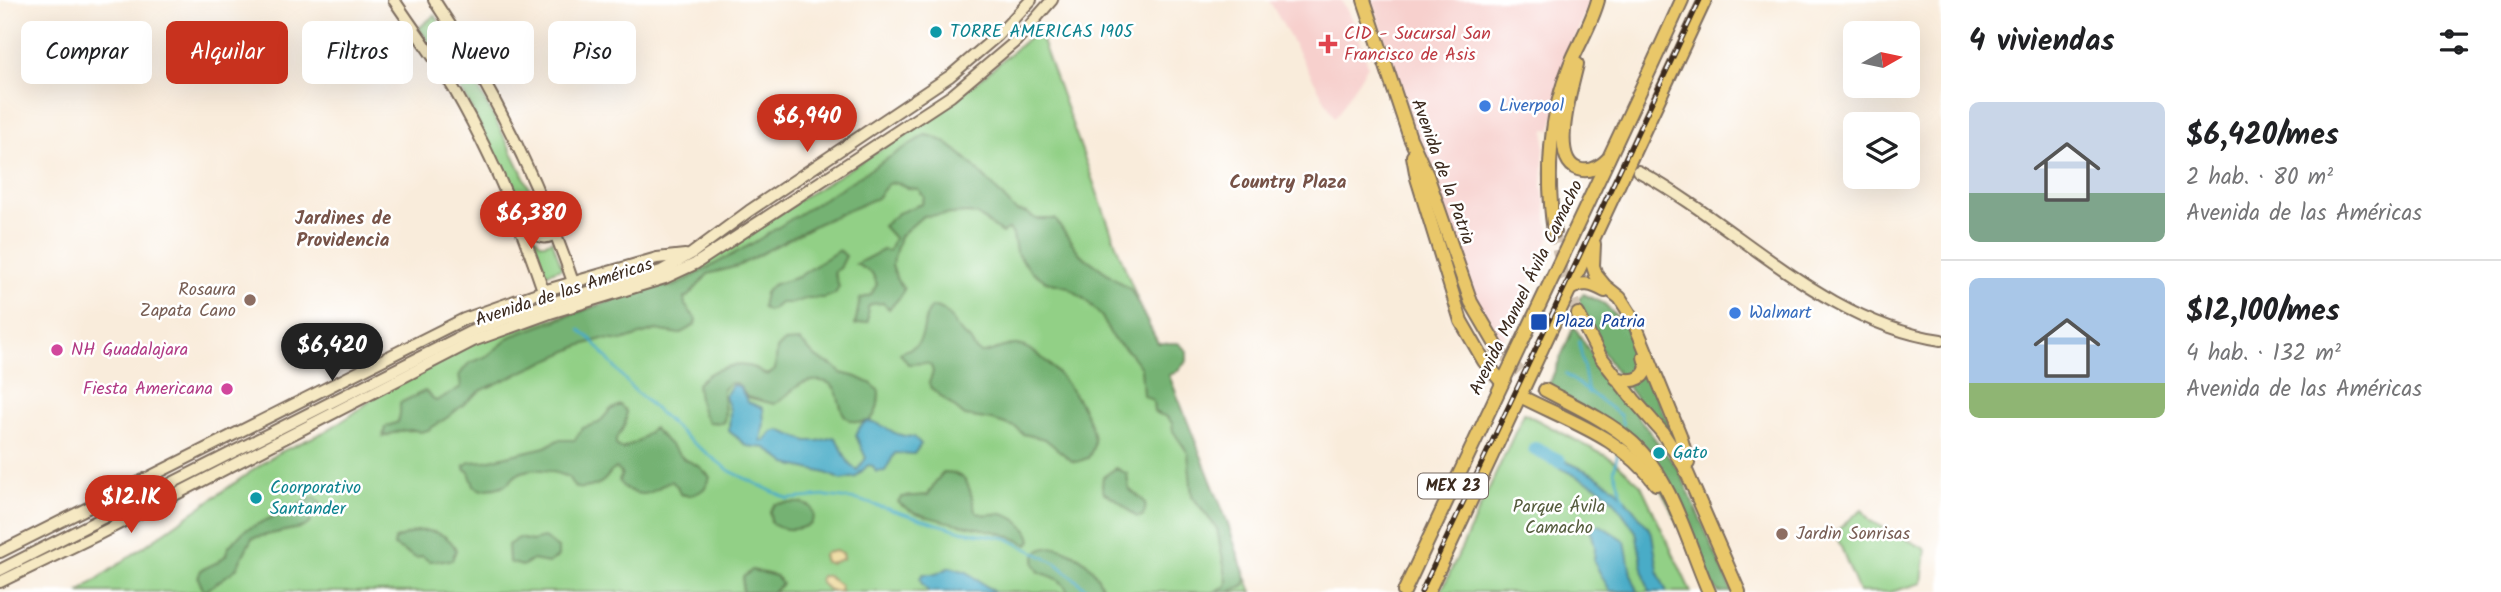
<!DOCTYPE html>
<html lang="es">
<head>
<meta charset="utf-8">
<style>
  :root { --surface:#fff; --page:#f6f6f6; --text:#202124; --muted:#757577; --line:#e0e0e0; --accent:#c8321e }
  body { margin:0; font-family:Kalam,sans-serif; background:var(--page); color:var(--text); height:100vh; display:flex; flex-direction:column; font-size:26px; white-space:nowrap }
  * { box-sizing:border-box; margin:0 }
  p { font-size:23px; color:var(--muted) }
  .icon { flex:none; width:38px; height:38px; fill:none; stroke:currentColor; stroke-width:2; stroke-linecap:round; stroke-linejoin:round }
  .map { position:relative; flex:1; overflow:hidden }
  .side { display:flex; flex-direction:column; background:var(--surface); width:560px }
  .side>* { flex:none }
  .hud { position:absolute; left:21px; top:21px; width:665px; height:63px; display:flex; gap:14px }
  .needle { width:46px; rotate:81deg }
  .fabs { position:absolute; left:1843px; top:21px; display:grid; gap:14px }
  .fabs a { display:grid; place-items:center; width:77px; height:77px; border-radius:10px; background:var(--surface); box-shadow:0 7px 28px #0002; font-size:35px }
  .price { position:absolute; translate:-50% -60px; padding:0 16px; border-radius:24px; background:var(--accent); color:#fff; font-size:23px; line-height:46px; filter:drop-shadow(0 2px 4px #0008) }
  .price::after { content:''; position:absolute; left:50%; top:42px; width:21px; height:16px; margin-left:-10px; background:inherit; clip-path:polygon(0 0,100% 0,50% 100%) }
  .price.on { background:#222; color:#fff }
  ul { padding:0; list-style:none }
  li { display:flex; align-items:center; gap:21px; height:175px; padding:0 28px }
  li+li { border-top:2px solid var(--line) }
  li span { display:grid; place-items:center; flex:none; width:196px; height:140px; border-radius:10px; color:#555 }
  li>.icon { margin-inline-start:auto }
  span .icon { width:84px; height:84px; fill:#fffc; stroke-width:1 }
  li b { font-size:30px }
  h2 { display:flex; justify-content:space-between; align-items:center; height:84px; padding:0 28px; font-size:30px }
  .chip { padding:0 24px; border-radius:10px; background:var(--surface); box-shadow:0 7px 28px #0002; font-size:24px; line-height:63px }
  .chip.on { background:var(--accent); color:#fff }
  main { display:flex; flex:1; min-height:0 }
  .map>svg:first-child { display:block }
  .built { fill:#f7d0cd }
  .green { fill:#92d086; stroke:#667d52; stroke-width:2 }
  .forest { fill:#75b273; stroke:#586e48; stroke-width:2 }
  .sand { fill:#eeda9e; stroke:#94825e; stroke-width:2 }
  .water { fill:#48acc7; stroke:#426b72; stroke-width:2 }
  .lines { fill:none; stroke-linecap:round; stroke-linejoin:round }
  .stream { stroke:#48acc7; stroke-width:2.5 }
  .canal { stroke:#48acc7; stroke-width:9 }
  .river { stroke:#48acc7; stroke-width:14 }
  .primary-tunnel { stroke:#d3c5b5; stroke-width:12; stroke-dasharray:12 6; stroke-linecap:butt }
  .secondary-casing { stroke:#7e6e60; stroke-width:14 }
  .primary-casing { stroke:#7e6e60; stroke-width:16 }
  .secondary { stroke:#f6e9c3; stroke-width:10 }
  .primary { stroke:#e9c769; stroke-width:12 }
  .rail-casing { stroke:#3b2a1e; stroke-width:5 }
  .rail { stroke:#fff; stroke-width:2.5; stroke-dasharray:8; stroke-linecap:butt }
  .culture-dot { fill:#0f9aa8; stroke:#fff; stroke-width:2.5 }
  .health-dot { fill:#e0444e; stroke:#fff; stroke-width:2.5 }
  .shop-dot { fill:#3f7fe0; stroke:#fff; stroke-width:2.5 }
  .education-dot { fill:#8d6e63; stroke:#fff; stroke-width:2.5 }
  .transit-dot { fill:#1a4fb4; stroke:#fff; stroke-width:2.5 }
  .hotel-dot { fill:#d1479c; stroke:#fff; stroke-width:2.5 }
  .labels { text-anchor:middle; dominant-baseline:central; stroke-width:5; stroke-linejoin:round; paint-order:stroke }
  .shield { fill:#fff; stroke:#766a62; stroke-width:2 }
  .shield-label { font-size:16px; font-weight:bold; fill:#3b2a1e }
  .culture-label { font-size:18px; fill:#0d838f; stroke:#fff; text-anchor:start }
  .health-label { font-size:18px; fill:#be3a42; stroke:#fff; text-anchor:start }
  .shop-label { font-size:18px; fill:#366cbe; stroke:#fff; text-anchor:start }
  .street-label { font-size:18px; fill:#3b2a1e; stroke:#fff }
  .education-label { font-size:18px; fill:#785e54; stroke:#fff; text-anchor:end }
  .transit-label { font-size:18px; fill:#164399; stroke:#fff; text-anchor:start }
  .hotel-label { font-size:18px; fill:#b23c85; stroke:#fff; text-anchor:start }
  .park-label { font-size:18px; fill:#555c3d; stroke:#fff }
  .neighbourhood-label { font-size:19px; font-weight:bold; fill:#775348; stroke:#fff }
</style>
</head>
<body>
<main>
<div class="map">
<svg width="1941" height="592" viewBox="0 0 1941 592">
  <rect width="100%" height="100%" fill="#fff"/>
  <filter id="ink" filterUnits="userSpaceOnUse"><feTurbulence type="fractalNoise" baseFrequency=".0143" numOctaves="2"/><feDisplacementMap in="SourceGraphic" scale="14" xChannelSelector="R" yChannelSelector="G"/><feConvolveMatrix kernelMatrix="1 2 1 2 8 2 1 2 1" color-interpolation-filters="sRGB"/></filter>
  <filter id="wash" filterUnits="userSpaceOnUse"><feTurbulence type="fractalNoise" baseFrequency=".00686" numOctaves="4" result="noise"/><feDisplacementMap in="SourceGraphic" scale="28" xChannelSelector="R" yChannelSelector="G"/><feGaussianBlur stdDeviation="1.57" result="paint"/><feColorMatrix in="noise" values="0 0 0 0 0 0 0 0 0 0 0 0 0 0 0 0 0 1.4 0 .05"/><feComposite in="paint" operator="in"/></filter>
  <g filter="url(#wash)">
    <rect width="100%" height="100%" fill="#f9ecdb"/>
    <!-- built -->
    <g class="built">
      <polygon points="1269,0 1341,0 1355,24 1368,65 1335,118"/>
      <polygon points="1372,0 1590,0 1572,46 1551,130 1545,129 1542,185 1550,237 1501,343 1481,311 1471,288 1462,255 1455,256"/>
    </g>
    <!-- green -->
    <g class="green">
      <path d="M435 15C478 85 517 155 548 231L539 233 534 221 496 159 466 98 419 28Z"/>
      <polygon points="1038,30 1118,250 1252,592 79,592 276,454 324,432 350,416 432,354 668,284 696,264 920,125 979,80"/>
      <polygon points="531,231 540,243 546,243 552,240 562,268 545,274"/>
      <polygon points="1524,413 1612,459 1641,485 1691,592 1441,592"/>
      <polygon points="1862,509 1870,521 1926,549 1922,583 1891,592 1859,592 1835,532"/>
    </g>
    <!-- forest -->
    <g class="forest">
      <path d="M925 135C953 136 995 190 1016 211L1027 213 1036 219H1055L1080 254 1131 290 1158 343H1178L1187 351V361L1175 373 1169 375 1227 521 1246 579 1245 585 1229 592H1214L1226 586 1227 581 1217 529 1192 496 1188 453 1173 431 1172 423 1167 417 1154 412 1153 401 1143 395 1141 368 1129 352 1113 339 1102 317 1087 301 1068 287 1047 282 1030 270 1016 252 1013 235 1009 229 1002 233 977 215 969 213 923 216 900 236 892 265 897 280 904 289 901 296 889 309 883 303 872 304 868 307V322L855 325 860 299 871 295 877 284 872 273 856 264 883 250 889 251 894 238 883 226 898 213 922 204 924 197 918 189 908 188 896 182 888 184 877 198 817 224 738 266 708 274 688 297H684L685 305 696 319 695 325 679 334 656 330 622 341 602 339 579 346 480 391 448 417 428 430 420 432 415 430 399 431 383 437 385 427 398 422 400 414V403L425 391 436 401 461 387 459 375 468 364 487 356 512 336 647 288 675 286 750 245Z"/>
      <polygon points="839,250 846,256 840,268 834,272 839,287 835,294 824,298 808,298 793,303 780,303 773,309 767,311 762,307 765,293 772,285 798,277"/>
      <path d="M1583 294 1605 304 1625 326 1683 456C1645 408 1600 360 1577 302Z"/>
      <path d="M932 307C949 307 950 321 961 332 963 335 967 337 970 340 974 345 973 349 980 353 992 353 1004 344 1017 345 1047 349 1095 413 1094 443 1094 448 1091 453 1088 458L1077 462 1072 461 1045 439 1023 434 1015 427 992 420 965 416 931 388 929 383 933 372 931 366 926 363 908 364 900 353C905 350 911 349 916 345 927 335 921 318 932 307Z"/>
      <polygon points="1574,326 1595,360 1680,472 1732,592 1718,592 1703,570 1634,439 1548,387"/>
      <path d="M800 341 817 358 834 366 841 373 857 377 872 384 879 391C879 399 878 412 872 418 869 422 867 421 862 422 829 424 849 383 821 381 795 378 792 396 774 404L747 397 737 383H730L723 389C722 401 728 412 723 423L708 422C699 410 699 398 697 384 710 369 736 361 755 368 759 369 761 373 765 374 769 376 772 372 775 370L777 349 784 342Z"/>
      <path d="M620 405 626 411C627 425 623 428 616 439V445L622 449 640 440 653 428 684 459 699 466 710 477C707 491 694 498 680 494L677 486 671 481C657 486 650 499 633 492 626 490 623 488 619 481L622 474 616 468C609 472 609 476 603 481 599 485 581 491 575 487 572 486 570 479 569 477 554 472 535 465 520 473 513 476 510 484 502 486 496 489 488 488 481 490L474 486 469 472 465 469V465L470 462 486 461 545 447 558 440H575L582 428 599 423 610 410Z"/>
      <path d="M1116 468 1127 474 1129 489C1138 498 1151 499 1143 516L1137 517C1125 509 1119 498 1104 493L1102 486 1103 477Z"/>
      <path d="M944 472C971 472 970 492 975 511 984 518 992 512 1002 514 1014 516 1029 528 1031 540L1028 545C1018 540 1008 535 997 532 974 526 914 519 898 502L902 497 928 495 936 481Z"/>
      <polygon points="315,497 321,505 312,515 310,523 304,527 252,538 236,569 204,592 198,578 201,570 218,562 226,555 228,547 245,530"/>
      <path d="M787 503H802L811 507 814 515 811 524C799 530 783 532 771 523L770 511 775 504Z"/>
      <path d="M417 531C433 530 449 534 456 550L452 560 429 561 422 556 416 558 394 546 395 539Z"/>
      <polygon points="519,538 532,541 544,538 558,548 558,557 548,563 533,560 522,566 509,562 508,545"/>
      <path d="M1057 547C1082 555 1096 567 1104 592H1068C1061 578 1053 577 1039 572L1034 563 1036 552 1045 548Z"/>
      <polygon points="752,570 776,576 782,584 773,592 742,592 743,577"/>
    </g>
    <!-- sand -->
    <g class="sand">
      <polygon points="835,551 842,553 843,559 830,563 825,562 823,556 825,553"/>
      <path d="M821 576H827L840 585 841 592C831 592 823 589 820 579Z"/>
    </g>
    <!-- water -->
    <g class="water">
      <path d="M732 385 739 386 748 402 763 408 764 423 761 441H765L772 432 779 430 807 441H818L834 437C844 446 843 462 857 470L866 458 856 436C864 409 882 427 897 434 903 436 908 437 914 437L921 444 914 454 895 453 885 471 876 472 873 466 868 465 856 477 841 480 826 473 787 464 766 448 747 446 729 431 730 410 725 396Z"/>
      <polygon points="1546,452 1593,474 1617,489 1648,527 1652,535 1659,575 1667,592 1650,592 1645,579 1636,532 1614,501 1600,488 1542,459 1542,453"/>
      <polygon points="1595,525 1600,525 1625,541 1631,574 1638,592 1610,591 1594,562 1595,546 1590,528"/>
      <polygon points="950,567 967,572 994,592 929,592 922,584 920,578 923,574 936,574"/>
    </g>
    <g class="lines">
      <!-- stream -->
      <g class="stream">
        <polyline points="580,330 593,341 631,387 688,439 730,471 788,499 827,496 858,500 961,531 1006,538 1056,563 1090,592"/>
        <polyline points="1579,341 1588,393"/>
        <polyline points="1565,374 1620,415 1623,425"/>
        <polyline points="1618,452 1614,471 1624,499"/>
      </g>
      <!-- canal -->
      <polyline class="canal" points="555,294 602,281"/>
      <!-- river -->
      <polyline class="river" points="1535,449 1559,461"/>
    </g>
  </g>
  <g filter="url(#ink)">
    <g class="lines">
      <!-- primary-tunnel -->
      <g class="primary-tunnel">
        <polyline points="1554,232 1563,274 1578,314"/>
        <polyline points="1499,350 1526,378 1545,390"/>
      </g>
      <defs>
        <g id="secondary">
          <path d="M394 0C414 30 436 59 454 89 492 155 521 224 545 296"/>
          <path d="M434 0C493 88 539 182 573 282"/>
          <path d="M1638 171C1738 225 1824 323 1941 340"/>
          <path d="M519 210C527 221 535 243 551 236L553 227"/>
          <polyline points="0,552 464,319 543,291 657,258 685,255"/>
          <polyline points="0,570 470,332 547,304 661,271 691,254 749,211 950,76 997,36 1031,0"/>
          <polyline points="0,582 97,535 473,341 550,313 665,278 695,264 951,96 1016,41 1052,0"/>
        </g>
        <g id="primary">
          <polyline points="1364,0 1410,138 1427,175 1471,302 1499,350"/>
          <path d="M1577 64C1572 87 1549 159 1578 169 1589 173 1600 167 1608 159"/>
          <polyline points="1413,156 1417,178 1461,321 1484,361 1501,381"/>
          <path d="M1554 232C1546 176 1549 118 1570 65 1579 43 1592 23 1598 0"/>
          <polyline points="1594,244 1593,266 1596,275 1605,286 1620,298 1632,317 1680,435 1688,463"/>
          <path d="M1570 289C1583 281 1592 284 1605 291"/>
          <polyline points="1578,314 1600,356 1634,400 1662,432 1684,466 1739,592"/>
          <path d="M1616 378C1629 382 1643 382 1647 367L1644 357"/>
          <path d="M1545 390C1575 406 1607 420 1633 443 1672 479 1688 544 1709 592"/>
          <path d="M1520 396C1568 421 1623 438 1656 484"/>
          <path d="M1404 592C1496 394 1592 198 1682 0"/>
          <polyline points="1428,592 1705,0"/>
        </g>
      </defs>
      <!-- secondary casing -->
      <use href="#secondary" class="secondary-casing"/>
      <!-- primary casing -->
      <use href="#primary" class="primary-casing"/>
      <!-- secondary -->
      <use href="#secondary" class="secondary"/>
      <!-- primary -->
      <use href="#primary" class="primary"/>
      <defs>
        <polyline id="rail" points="1421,592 1700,0"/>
      </defs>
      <!-- rail casing -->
      <use href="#rail" class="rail-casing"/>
      <!-- rail -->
      <use href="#rail" class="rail"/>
    </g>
  </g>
  <!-- markers -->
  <g class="culture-dot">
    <circle cx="936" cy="32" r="7"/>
    <circle cx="1659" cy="453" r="7"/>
    <circle cx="256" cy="498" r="7"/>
  </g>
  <path class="health-dot" d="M1324.5 33.5h7v7h7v7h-7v7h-7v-7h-7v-7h7z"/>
  <g class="shop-dot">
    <circle cx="1485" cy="106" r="7"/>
    <circle cx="1735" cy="313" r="7"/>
  </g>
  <g class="education-dot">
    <circle cx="250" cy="300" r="7"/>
    <circle cx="1782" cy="534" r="7"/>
  </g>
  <rect class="transit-dot" x="1530" y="313" width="18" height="18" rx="3.5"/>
  <g class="hotel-dot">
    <circle cx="57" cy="350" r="7"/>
    <circle cx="227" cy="389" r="7"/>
  </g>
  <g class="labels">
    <!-- shield labels -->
    <rect class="shield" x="1418" y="473.5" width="70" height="25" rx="5"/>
    <g class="shield-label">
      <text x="1453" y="486">MEX 23</text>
    </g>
    <!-- culture labels -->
    <g class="culture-label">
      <text x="950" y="32">TORRE AMERICAS 1905</text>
      <text x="1673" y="453">Gato</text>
      <text x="270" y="488">Coorporativo<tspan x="270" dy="21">Santander</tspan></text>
    </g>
    <!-- health labels -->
    <g class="health-label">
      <text x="1344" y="34">CID - Sucursal San<tspan x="1344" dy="21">Francisco de Asis</tspan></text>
    </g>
    <!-- shop labels -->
    <g class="shop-label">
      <text x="1499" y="106">Liverpool</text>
      <text x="1749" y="313">Walmart</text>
    </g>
    <!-- street labels -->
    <g class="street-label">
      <text transform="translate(1442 172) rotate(70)">Avenida de la Patria</text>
      <text transform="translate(1527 288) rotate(-64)">Avenida Manuel Ávila Camacho</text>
      <text transform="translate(564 293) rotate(-18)">Avenida de las Américas</text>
    </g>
    <!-- education labels -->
    <g class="education-label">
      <text x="236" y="290">Rosaura<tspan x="236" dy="21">Zapata Cano</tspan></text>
      <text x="1796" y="534" text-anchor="start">Jardin Sonrisas</text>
    </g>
    <!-- transit labels -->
    <g class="transit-label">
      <text x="1555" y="322">Plaza Patria</text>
    </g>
    <!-- hotel labels -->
    <g class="hotel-label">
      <text x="71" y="350">NH Guadalajara</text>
      <text x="213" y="389" text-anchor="end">Fiesta Americana</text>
    </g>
    <!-- park labels -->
    <g class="park-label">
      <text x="1559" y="507">Parque Ávila<tspan x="1559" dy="21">Camacho</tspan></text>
    </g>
    <!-- neighbourhood labels -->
    <g class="neighbourhood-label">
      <text x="1288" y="183">Country Plaza</text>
      <text x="343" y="219">Jardines de<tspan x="343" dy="22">Providencia</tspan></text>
    </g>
  </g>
</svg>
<div class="fabs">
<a><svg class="needle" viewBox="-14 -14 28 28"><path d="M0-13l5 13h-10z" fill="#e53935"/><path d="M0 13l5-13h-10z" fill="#757577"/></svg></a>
<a><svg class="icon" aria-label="layers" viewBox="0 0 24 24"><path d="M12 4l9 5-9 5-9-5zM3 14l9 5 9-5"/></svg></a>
</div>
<b class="price" style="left:807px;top:154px">$6,940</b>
<b class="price" style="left:531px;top:251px">$6,380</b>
<b class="price on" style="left:332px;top:383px">$6,420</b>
<b class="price" style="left:131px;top:535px">$12.1K</b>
<div class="hud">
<a class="chip">Comprar</a>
<a class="chip on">Alquilar</a>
<a class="chip">Filtros</a>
<a class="chip">Nuevo</a>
<a class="chip">Piso</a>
</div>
</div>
<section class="side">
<h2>4 viviendas<svg class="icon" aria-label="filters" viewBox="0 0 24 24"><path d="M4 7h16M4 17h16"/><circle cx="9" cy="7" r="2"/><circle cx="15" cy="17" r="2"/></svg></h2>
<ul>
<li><span style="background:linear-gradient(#c9d6e8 65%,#7fa58c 0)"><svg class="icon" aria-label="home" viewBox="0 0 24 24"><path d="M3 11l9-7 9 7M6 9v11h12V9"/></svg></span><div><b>$6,420/mes</b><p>2 hab. · 80 m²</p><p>Avenida de las Américas</p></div></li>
<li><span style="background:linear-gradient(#a9c7e8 75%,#8fb573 0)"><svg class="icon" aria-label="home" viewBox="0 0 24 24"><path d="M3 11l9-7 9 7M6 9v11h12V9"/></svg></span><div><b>$12,100/mes</b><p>4 hab. · 132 m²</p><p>Avenida de las Américas</p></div></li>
</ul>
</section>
</main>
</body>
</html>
